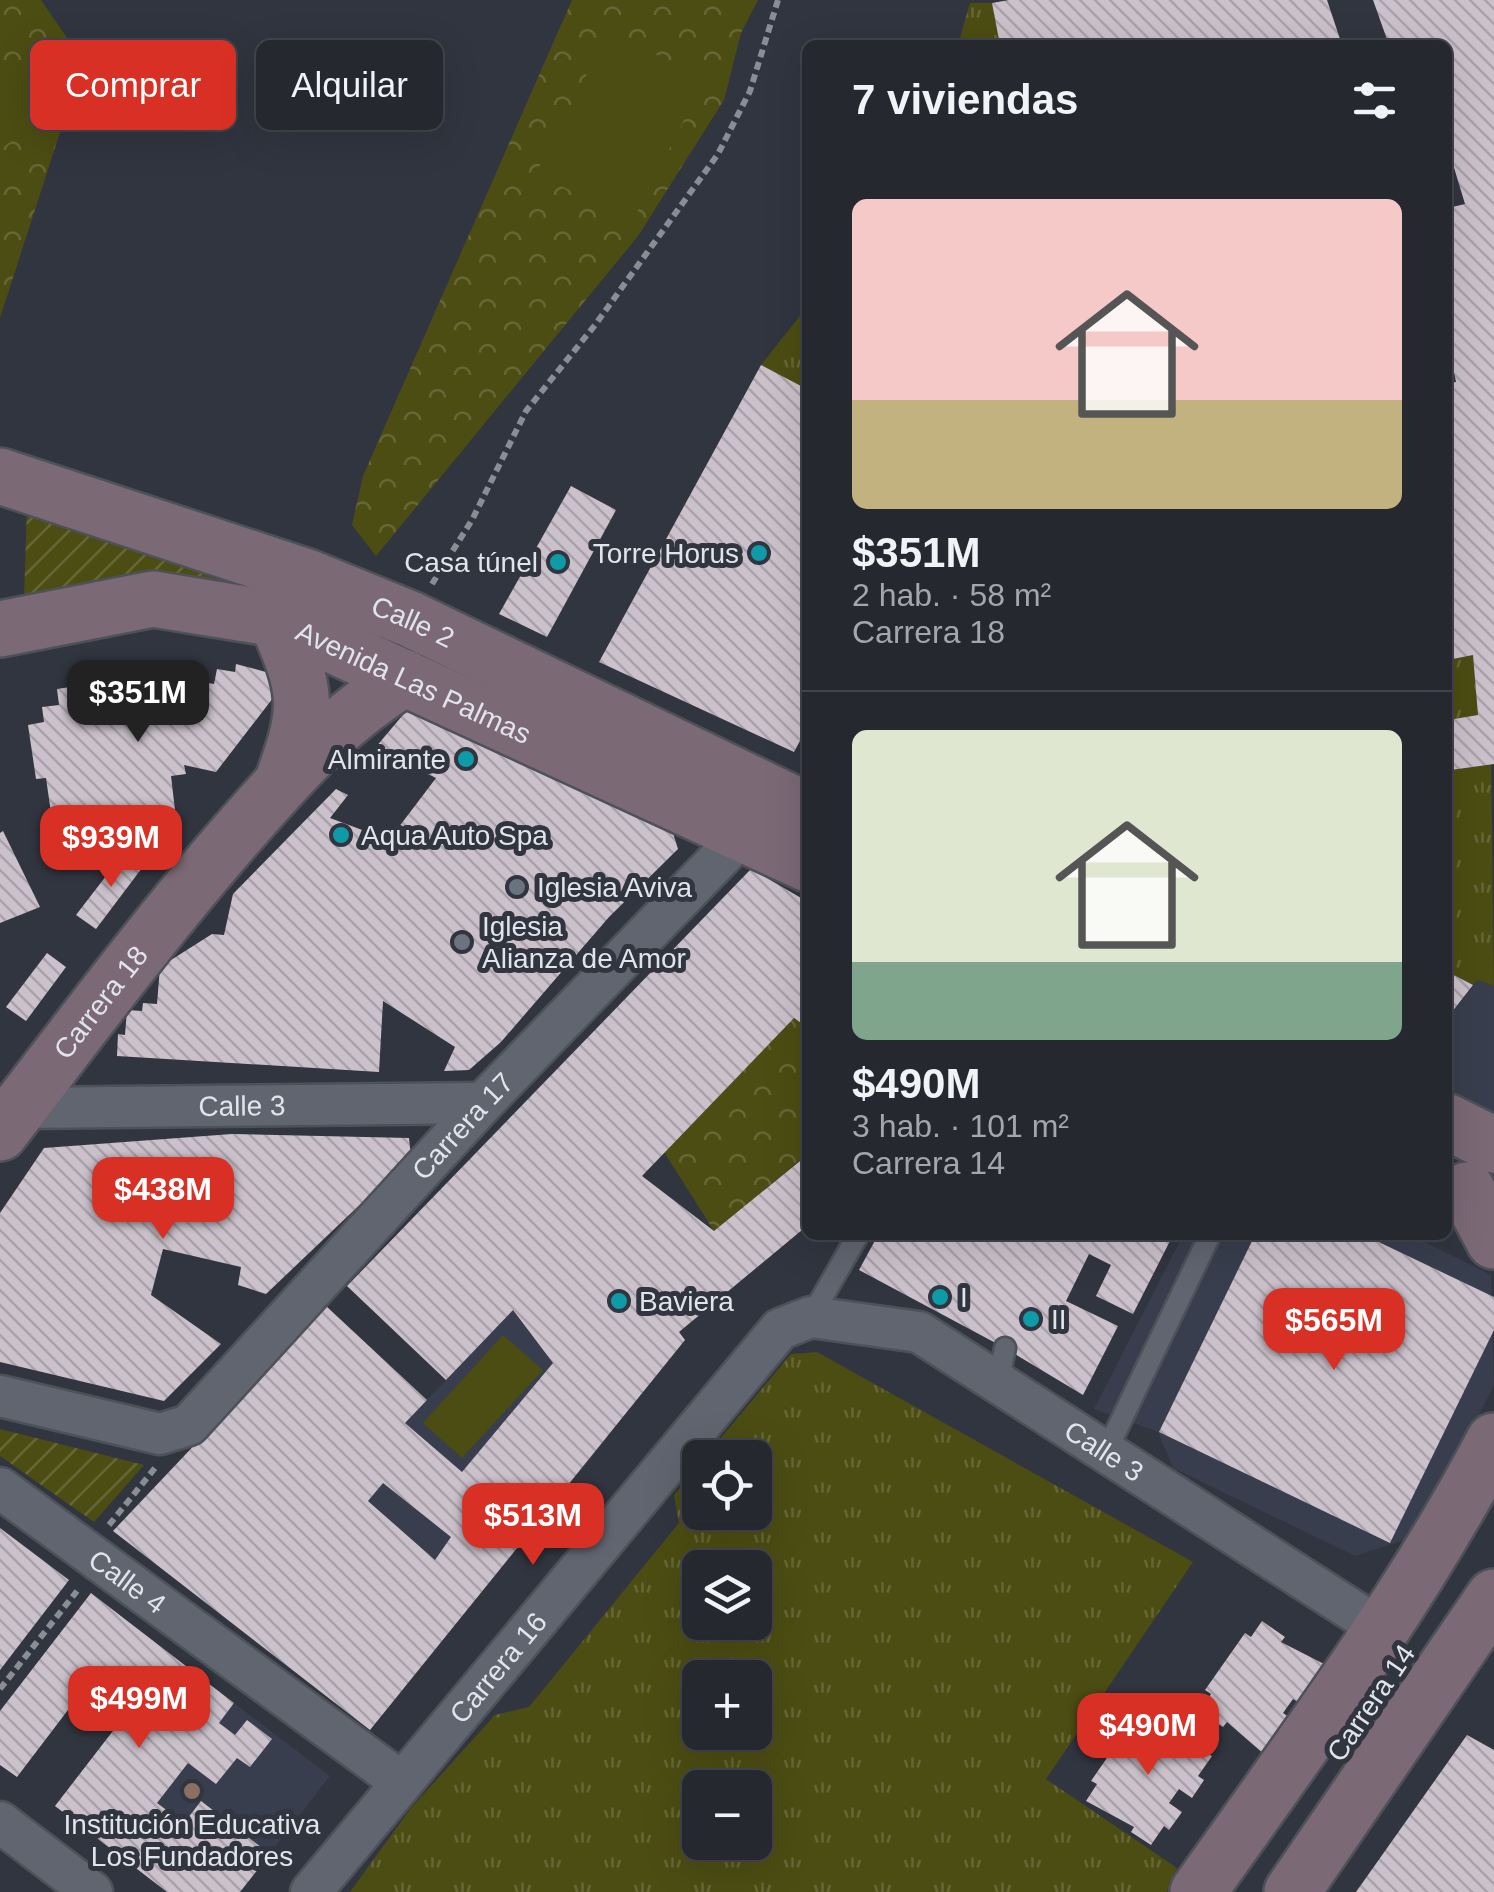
<!DOCTYPE html>
<html lang="es">
<head>
<meta charset="utf-8">
<style>
  :root { --surface:#25282f; --page:#31343b; --text:#f1f3f6; --muted:#a3a6aa; --line:#42444b; --accent:#d93025 }
  body { margin:0; font-family:Helvetica,sans-serif; background:var(--page); color:var(--text); height:100vh; display:flex; flex-direction:column; font-size:38px; white-space:nowrap }
  * { box-sizing:border-box; margin:0 }
  p { font-size:32px; color:var(--muted) }
  .icon { flex:none; width:55px; height:55px; fill:none; stroke:currentColor; stroke-width:2; stroke-linecap:round; stroke-linejoin:round }
  .map { position:relative; flex:1; overflow:hidden }
  .side { position:absolute; left:802px; top:40px; width:650px; height:1200px; display:flex; flex-direction:column; background:var(--surface); border-radius:15px; box-shadow:0 10px 40px #0002,0 0 0 2px var(--line) }
  .side>* { flex:none }
  .hud { position:absolute; left:30px; top:40px; width:622px; height:90px; display:flex; gap:20px }
  .fabs { position:absolute; left:682px; top:1440px; display:grid; gap:20px }
  .fabs a { display:grid; place-items:center; width:90px; height:90px; border-radius:15px; background:var(--surface); box-shadow:0 10px 40px #0002,0 0 0 2px var(--line); font-size:50px }
  .price { position:absolute; translate:-50% -85px; padding:0 22px; border-radius:20px; background:var(--accent); color:#fff; font-size:32px; line-height:65px; filter:drop-shadow(0 2px 5px #0008) }
  .price::after { content:''; position:absolute; left:50%; top:60px; width:30px; height:22px; margin-left:-15px; background:inherit; clip-path:polygon(0 0,100% 0,50% 100%) }
  .price.active { background:#222; color:#fff }
  ul { padding:0; list-style:none }
  li { display:grid; align-content:center; gap:20px; height:530px; padding:0 50px }
  li+li { border-top:2px solid var(--line) }
  li span { display:grid; place-items:center; height:310px; border-radius:15px; color:#555 }
  li>.icon { margin-inline-start:auto }
  span .icon { width:180px; height:180px; fill:#fffc; stroke-width:1 }
  li b { font-size:42px }
  h2 { display:flex; justify-content:space-between; align-items:center; height:120px; padding:0 50px; font-size:42px }
  .tag { padding:0 35px; border-radius:15px; background:var(--surface); box-shadow:0 10px 40px #0002,0 0 0 2px var(--line); font-size:35px; line-height:90px }
  .tag.active { background:var(--accent); color:#fff }
  .map>svg:first-child { display:block }
  .built { fill:#383e4d }
  .grass { fill:url(#grass-tufts); fill-rule:evenodd }
  .forest { fill:url(#forest-crowns) }
  .garden { fill:url(#garden-furrows) }
  .pitch { fill:#4c4d13 }
  .building { fill:url(#building-back-hatch); fill-rule:evenodd }
  .lines { fill:none; stroke-linecap:round; stroke-linejoin:round }
  .lane-casing { stroke:#4d5158; stroke-width:25 }
  .street-casing { stroke:#4d5158; stroke-width:45 }
  .secondary-casing { stroke:#4d5158; stroke-width:60 }
  .path { stroke:#8a8d95; stroke-width:6; stroke-dasharray:8 5; stroke-linecap:butt }
  .lane { stroke:#616570; stroke-width:20 }
  .street { stroke:#616570; stroke-width:40 }
  .secondary { stroke:#7b6976; stroke-width:55 }
  .culture-dot { fill:#0f9aa8; stroke:#31353f; stroke-width:4 }
  .worship-dot { fill:#6b7280; stroke:#31353f; stroke-width:4 }
  .education-dot { fill:#8d6e63; stroke:#31353f; stroke-width:4 }
  .labels { text-anchor:middle; dominant-baseline:central; stroke-width:10; stroke-linejoin:round; paint-order:stroke }
  .poi-label { font-size:28px; fill:#e1e4ea; stroke:#31353f; text-anchor:start }
  .street-label { font-size:28px; fill:#e1e4ea; stroke:#31353f }
</style>
</head>
<body>
<div class="map">
<svg width="1494" height="1892" viewBox="0 0 1494 1892">
  <defs>
    <pattern id="grass-tufts" width="24" height="20" patternUnits="userSpaceOnUse" patternTransform="scale(2.5)"><rect width="24" height="20" fill="#4c4d13"/><path d="M3 7l-1-3M5 7V3M7 7l1-3M15 17l-1-3M17 17v-4M19 17l1-3" fill="none" stroke="#666636"/></pattern>
    <pattern id="forest-crowns" width="20" height="18" patternUnits="userSpaceOnUse" patternTransform="scale(2.5)"><rect width="20" height="18" fill="#4c4d13"/><path d="M2 6a3 3 0 1 1 6 0M12 15a3 3 0 1 1 6 0" fill="none" stroke="#666636"/></pattern>
    <pattern id="garden-furrows" width="10" height="10" patternUnits="userSpaceOnUse" patternTransform="scale(2.5)"><rect width="10" height="10" fill="#4c4d13"/><path d="M-1 1l2-2M0 10L10 0M9 11l2-2" fill="none" stroke="#666636"/></pattern>
    <pattern id="building-back-hatch" width="6" height="6" patternUnits="userSpaceOnUse" patternTransform="scale(2.5)"><rect width="6" height="6" fill="#cbc1cb"/><path d="M-1 5l2 2M0 0l6 6M5-1l2 2" fill="none" stroke="#a9a2aa"/></pattern>
  </defs>
  <rect width="100%" height="100%" fill="#31353f"/>
  <!-- built -->
  <g class="built">
    <polygon points="1478,980 1494,986 1494,1119 1448,1097 1448,1017"/>
    <polygon points="1183,1235 1411,1235 1491,1275 1494,1385 1419,1535 1355,1556 1173,1468 1158,1432 1094,1409"/>
    <polygon points="513,1310 608,1437 477,1598 348,1482"/>
    <polygon points="234,1703 330,1776 240,1892 167,1892 55,1806 126,1714 188,1762"/>
  </g>
  <!-- grass -->
  <g class="grass">
    <polygon points="970,3 992,3 1000,45 958,45"/>
    <polygon points="807,307 807,373 801,386 761,365"/>
    <polygon points="1473,655 1478,715 1448,720 1448,660"/>
    <polygon points="1448,728 1452,770 1491,764 1494,986 1478,980 1473,985 1448,972"/>
    <path d="M817 1352 1193 1562 1046 1779 1177 1868 1167 1892H350L411 1808 495 1715 529 1707 679 1523 674 1495 700 1464V1512H755V1458L705 1457 791 1354ZM700 1568H755V1622H700ZM700 1678H755V1732H700ZM700 1788H755V1842H700Z"/>
  </g>
  <!-- forest -->
  <g class="forest">
    <polygon points="0,0 41,0 83,61 0,318"/>
    <polygon points="572,0 758,0 741,33 724,100 638,236 376,556 352,525 363,476"/>
    <polygon points="794,1018 807,1028 807,1160 804,1157 714,1231 664,1152"/>
  </g>
  <!-- garden -->
  <g class="garden">
    <polygon points="27,508 155,558 301,595 501,688 336,627 24,598"/>
    <polygon points="0,1429 144,1465 94,1522 0,1456"/>
  </g>
  <!-- pitch -->
  <g class="pitch">
    <polygon points="609,31 705,79 632,222 536,173"/>
    <polygon points="0,67 38,123 0,149"/>
    <polygon points="503,1335 543,1370 462,1458 423,1423"/>
  </g>
  <!-- building -->
  <g class="building">
    <polygon points="1009,0 1327,0 1342,45 1000,45 992,3"/>
    <polygon points="1373,0 1494,0 1494,764 1451,770 1448,720 1478,715 1473,655 1448,660 1448,383 1456,382 1448,343 1448,208 1465,204 1452,161 1448,163 1448,45 1389,45"/>
    <polygon points="761,365 801,386 808,373 808,726 794,752 599,662"/>
    <polygon points="571,486 616,510 547,637 499,614"/>
    <polygon points="236,664 266,672 273,698 216,772 184,765 186,774 171,776 175,810 141,815 143,828 87,836 85,822 53,827 46,778 36,779 28,725 44,722 42,707 59,705 57,689 111,681 113,697 174,690 173,677 214,684 217,669 235,672"/>
    <polygon points="413,703 672,830 678,849 609,917 501,1042 469,1070 444,1071 455,1047 383,1001 379,1072 117,1056 118,1034 125,1035 127,1010 142,1011 143,1003 157,1004 160,967 212,934 224,935 233,894 336,789 348,795 330,818 389,840 436,778 375,748"/>
    <polygon points="3,831 40,907 0,923 0,833"/>
    <polygon points="126,850 145,864 96,929 76,915"/>
    <path d="M751 869 808 902V1028L794 1018 642 1176 714 1231 805 1157 808 1225 679 1332 685 1340 370 1730 113 1531 326 1306 427 1400 405 1423 462 1472 553 1363 513 1310 446 1380 347 1286ZM383 1483 451 1537 435 1560 368 1501Z"/>
    <polygon points="47,953 66,967 26,1021 6,1007"/>
    <polygon points="1448,972 1473,985 1448,1017"/>
    <polygon points="232,1134 409,1138 411,1156 266,1294 238,1285 241,1267 163,1249 151,1295 221,1344 164,1401 0,1362 0,1213 44,1148"/>
    <polygon points="878,1235 1173,1235 1133,1314 1096,1296 1111,1265 1089,1254 1066,1301 1118,1326 1083,1395 1005,1348 859,1270"/>
    <polygon points="1255,1235 1364,1235 1494,1297 1494,1330 1390,1543 1159,1432"/>
    <polygon points="0,1528 69,1580 0,1670"/>
    <polygon points="91,1593 234,1703 219,1723 235,1735 247,1720 272,1739 250,1767 237,1758 216,1784 188,1763 157,1803 184,1823 201,1801 270,1854 240,1892 167,1892 55,1806 126,1714 87,1685 17,1777 0,1765 0,1711"/>
    <polygon points="1262,1621 1285,1637 1281,1642 1326,1665 1306,1707 1293,1699 1283,1713 1296,1722 1264,1754 1227,1722 1223,1727 1200,1711 1211,1694 1205,1690 1245,1633 1251,1637"/>
    <polygon points="1148,1712 1170,1727 1167,1733 1212,1756 1198,1776 1204,1780 1192,1798 1179,1789 1169,1803 1182,1812 1169,1830 1164,1826 1151,1845 1131,1832 1134,1827 1086,1801 1097,1784 1091,1781 1131,1723 1137,1727"/>
    <polygon points="1467,1735 1494,1750 1494,1892 1356,1892"/>
  </g>
  <g class="lines">
    <defs>
      <g id="lane">
        <polyline points="811,1317 858,1235"/>
        <polyline points="1005,1348 1001,1368 1011,1387"/>
        <polyline points="1106,1452 1210,1235"/>
      </g>
      <g id="street">
        <path id="s1" d="M20 1108 483 1103"/>
        <path id="s2" d="M0 1396 160 1434 189 1425 483 1103 744 833"/>
        <path id="s3" d="M0 1488 400 1781"/>
        <polyline points="0,1822 92,1892"/>
        <path id="s4" d="M311 1892 780 1329 811 1317 919 1332 1383 1630"/>
      </g>
      <g id="secondary">
        <path id="s5" d="M0 476 307 577 410 619 808 811"/>
        <path d="M276 619C307 690 310 706 283 780"/>
        <path id="s6" d="M0 629 153 599 276 619 808 864"/>
        <polyline points="1448,1122 1494,1145"/>
        <path id="s7" d="M0 1133C79 1030 157 925 243 827 292 771 340 717 405 678"/>
        <polyline points="1467,1190 1494,1241"/>
        <path d="M1198 1892C1302 1745 1410 1601 1494 1441"/>
        <polyline points="1292,1892 1494,1597"/>
      </g>
    </defs>
    <!-- lane casing -->
    <use href="#lane" class="lane-casing"/>
    <!-- street casing -->
    <use href="#street" class="street-casing"/>
    <!-- secondary casing -->
    <use href="#secondary" class="secondary-casing"/>
    <!-- path -->
    <g class="path">
      <polyline points="432,584 472,520 526,411 595,325 718,154 750,91 778,0"/>
      <polyline points="109,1525 155,1468"/>
      <polyline points="0,1689 77,1591"/>
    </g>
    <!-- lane -->
    <use href="#lane" class="lane"/>
    <!-- street -->
    <use href="#street" class="street"/>
    <!-- secondary -->
    <use href="#secondary" class="secondary"/>
  </g>
  <!-- markers -->
  <g class="culture-dot">
    <circle cx="759" cy="553" r="10"/>
    <circle cx="558" cy="562" r="10"/>
    <circle cx="466" cy="759" r="10"/>
    <circle cx="341" cy="835" r="10"/>
    <circle cx="940" cy="1297" r="10"/>
    <circle cx="619" cy="1301" r="10"/>
    <circle cx="1031" cy="1319" r="10"/>
  </g>
  <g class="worship-dot">
    <circle cx="517" cy="887" r="10"/>
    <circle cx="462" cy="942" r="10"/>
  </g>
  <circle class="education-dot" cx="192" cy="1791" r="10"/>
  <g class="labels">
    <!-- poi labels -->
    <g class="poi-label">
      <text x="739" y="553" text-anchor="end">Torre Horus</text>
      <text x="538" y="562" text-anchor="end">Casa túnel</text>
      <text x="446" y="759" text-anchor="end">Almirante</text>
      <text x="361" y="835">Aqua Auto Spa</text>
      <text x="537" y="887">Iglesia Aviva</text>
      <text x="482" y="926">Iglesia<tspan x="482" dy="32">Alianza de Amor</tspan></text>
      <text x="960" y="1297">I</text>
      <text x="639" y="1301">Baviera</text>
      <text x="1051" y="1319">II</text>
      <text x="192" y="1824" text-anchor="middle">Institución Educativa<tspan x="192" dy="32">Los Fundadores</tspan></text>
    </g>
    <!-- street labels -->
    <g class="street-label">
      <text stroke="none"><textPath href="#s5" startOffset="438">Calle 2</textPath></text>
      <text stroke="none"><textPath href="#s6" startOffset="432">Avenida Las Palmas</textPath></text>
      <text stroke="none"><textPath href="#s7" startOffset="165">Carrera 18</textPath></text>
      <text stroke="none"><textPath href="#s1" startOffset="222">Calle 3</textPath></text>
      <text stroke="none"><textPath href="#s2" startOffset="600">Carrera 17</textPath></text>
      <text stroke="none"><textPath href="#s4" startOffset="1095">Calle 3</textPath></text>
      <text stroke="none"><textPath href="#s3" startOffset="158">Calle 4</textPath></text>
      <text stroke="none"><textPath href="#s4" startOffset="292">Carrera 16</textPath></text>
      <text transform="translate(1371 1703) rotate(-56)">Carrera 14</text>
    </g>
  </g>
</svg>
<div class="fabs">
<a><svg class="icon" aria-label="locate" viewBox="0 0 24 24"><circle cx="12" cy="12" r="6"/><path d="M12 2v4M12 18v4M2 12h4M18 12h4"/></svg></a>
<a><svg class="icon" aria-label="layers" viewBox="0 0 24 24"><path d="M12 4l9 5-9 5-9-5zM3 14l9 5 9-5"/></svg></a>
<a>+</a>
<a>−</a>
</div>
<b class="price active" style="left:138px;top:745px">$351M</b>
<b class="price" style="left:111px;top:890px">$939M</b>
<b class="price" style="left:163px;top:1242px">$438M</b>
<b class="price" style="left:1334px;top:1373px">$565M</b>
<b class="price" style="left:533px;top:1568px">$513M</b>
<b class="price" style="left:139px;top:1751px">$499M</b>
<b class="price" style="left:1148px;top:1778px">$490M</b>
<div class="hud">
<a class="tag active">Comprar</a>
<a class="tag">Alquilar</a>
</div>
<section class="side">
<h2>7 viviendas<svg class="icon" aria-label="filters" viewBox="0 0 24 24"><path d="M4 7h16M4 17h16"/><circle cx="9" cy="7" r="2"/><circle cx="15" cy="17" r="2"/></svg></h2>
<ul>
<li><span style="background:linear-gradient(#f6c9c9 65%,#c2b280 0)"><svg class="icon" aria-label="home" viewBox="0 0 24 24"><path d="M3 11l9-7 9 7M6 9v11h12V9"/></svg></span><div><b>$351M</b><p>2 hab. · 58 m²</p><p>Carrera 18</p></div></li>
<li><span style="background:linear-gradient(#dfe7d0 75%,#7fa58c 0)"><svg class="icon" aria-label="home" viewBox="0 0 24 24"><path d="M3 11l9-7 9 7M6 9v11h12V9"/></svg></span><div><b>$490M</b><p>3 hab. · 101 m²</p><p>Carrera 14</p></div></li>
</ul>
</section>
</div>
</body>
</html>
